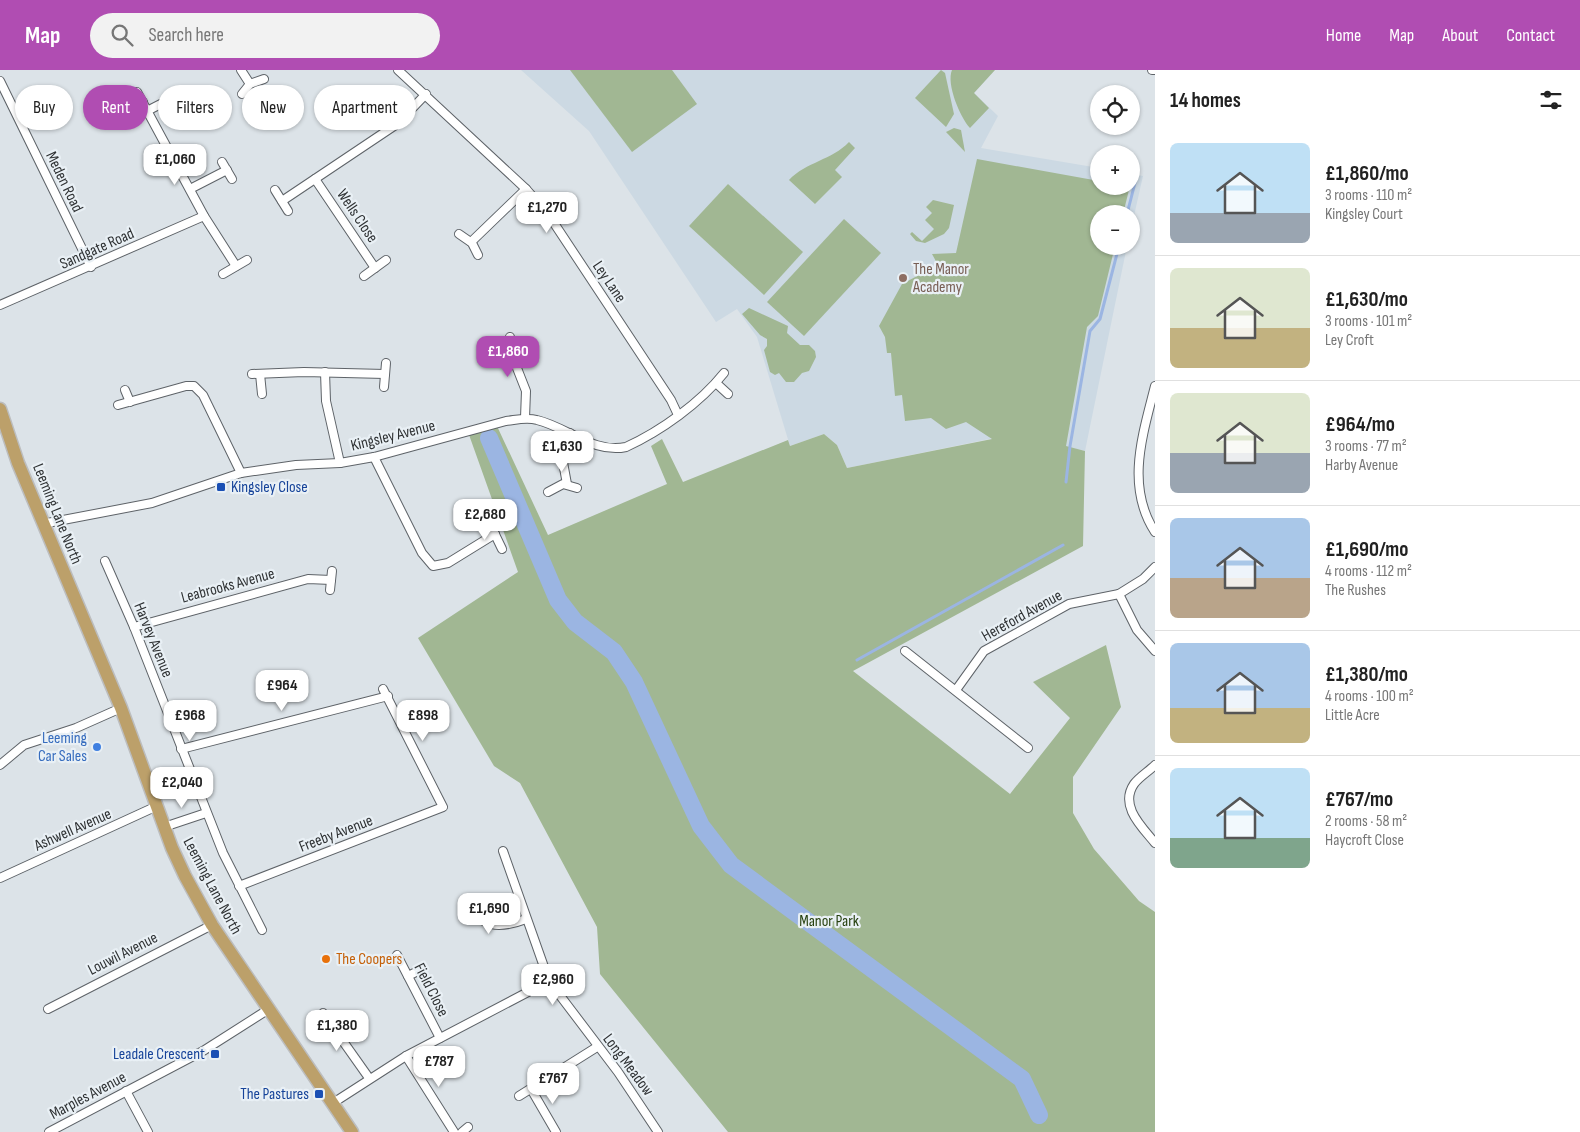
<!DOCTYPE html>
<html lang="en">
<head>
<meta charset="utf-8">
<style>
  :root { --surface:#fff; --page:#f2f2f2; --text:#222; --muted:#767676; --line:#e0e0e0; --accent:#b04db2 }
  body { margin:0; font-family:"Sofia Sans Condensed",sans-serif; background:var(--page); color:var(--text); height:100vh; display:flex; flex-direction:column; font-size:19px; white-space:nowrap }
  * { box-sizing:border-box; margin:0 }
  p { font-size:16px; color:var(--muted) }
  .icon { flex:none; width:28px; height:28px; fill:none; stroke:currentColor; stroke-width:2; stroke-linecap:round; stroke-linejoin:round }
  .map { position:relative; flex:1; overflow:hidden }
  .details { display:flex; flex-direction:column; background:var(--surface); width:425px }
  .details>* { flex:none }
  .banner { position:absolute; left:15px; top:15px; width:475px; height:45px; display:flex; gap:10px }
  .controls { position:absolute; left:1090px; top:15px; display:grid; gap:10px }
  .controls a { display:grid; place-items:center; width:50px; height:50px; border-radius:50%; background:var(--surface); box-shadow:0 1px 4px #0004; font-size:25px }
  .price { position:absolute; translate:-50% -42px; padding:0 11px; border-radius:10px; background:#fff; color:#222; font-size:16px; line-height:32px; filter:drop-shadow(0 1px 2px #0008) }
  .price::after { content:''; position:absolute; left:50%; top:30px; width:15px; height:11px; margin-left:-8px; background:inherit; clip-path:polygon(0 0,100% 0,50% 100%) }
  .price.on { background:var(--accent); color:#fff }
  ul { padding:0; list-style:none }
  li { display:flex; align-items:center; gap:15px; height:125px; padding:0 15px }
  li+li { border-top:1px solid var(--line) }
  li span { display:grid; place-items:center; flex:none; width:140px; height:100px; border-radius:8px; color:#555 }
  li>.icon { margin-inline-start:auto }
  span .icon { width:60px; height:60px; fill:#fffc; stroke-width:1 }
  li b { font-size:21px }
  h2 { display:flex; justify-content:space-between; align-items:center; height:60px; padding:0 15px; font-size:21px }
  .pill { padding:0 18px; border-radius:22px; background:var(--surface); box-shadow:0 1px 4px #0004; font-size:18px; line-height:45px }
  .pill.on { background:var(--accent); color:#fff }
  header { display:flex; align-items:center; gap:30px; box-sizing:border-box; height:70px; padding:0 25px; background:var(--accent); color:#fff }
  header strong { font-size:24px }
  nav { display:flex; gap:28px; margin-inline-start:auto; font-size:18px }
  .search { width:350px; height:45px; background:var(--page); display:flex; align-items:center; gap:12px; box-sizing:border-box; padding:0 18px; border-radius:28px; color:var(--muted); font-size:19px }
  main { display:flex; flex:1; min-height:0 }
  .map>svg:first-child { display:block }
  .built { fill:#ccd9e3 }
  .green { fill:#a1b793 }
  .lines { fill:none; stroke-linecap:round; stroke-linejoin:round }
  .stream { stroke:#9bb5e2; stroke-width:3 }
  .river { stroke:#9bb5e2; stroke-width:18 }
  .minor-casing { stroke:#5e6368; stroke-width:10 }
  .trunk-casing { stroke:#bcbdbe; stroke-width:15 }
  .minor { stroke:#fff; stroke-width:8 }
  .trunk { stroke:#bca06a; stroke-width:12 }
  .education-dot { fill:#8d6e63; stroke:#e9f0f5; stroke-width:2 }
  .transit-dot { fill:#1a4fb4; stroke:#e9f0f5; stroke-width:2 }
  .shop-dot { fill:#3f7fe0; stroke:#e9f0f5; stroke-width:2 }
  .food-dot { fill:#e8710a; stroke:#e9f0f5; stroke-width:2 }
  .labels { text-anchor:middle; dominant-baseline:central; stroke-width:4.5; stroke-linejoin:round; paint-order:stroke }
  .street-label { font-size:16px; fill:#2f3234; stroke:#e9f0f5 }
  .education-label { font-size:16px; fill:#785e54; stroke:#e9f0f5; text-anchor:start }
  .transit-label { font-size:16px; fill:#164399; stroke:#e9f0f5; text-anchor:end }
  .shop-label { font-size:16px; fill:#366cbe; stroke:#e9f0f5; text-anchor:end }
  .park-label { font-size:16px; fill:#26400f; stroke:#e9f0f5 }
  .food-label { font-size:16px; fill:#c56008; stroke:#e9f0f5; text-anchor:start }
</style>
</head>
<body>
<header>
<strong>Map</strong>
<div class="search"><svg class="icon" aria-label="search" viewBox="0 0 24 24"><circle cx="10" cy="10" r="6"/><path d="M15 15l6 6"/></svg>Search here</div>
<nav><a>Home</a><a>Map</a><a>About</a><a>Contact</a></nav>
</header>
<main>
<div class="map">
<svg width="1155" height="1062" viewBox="0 0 1155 1062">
  <rect width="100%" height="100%" fill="#dce3e8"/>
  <!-- built -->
  <polygon class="built" points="521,0 995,0 974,23 998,46 981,78 1099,98 1099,116 1131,116 1131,104 1143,106 1131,159 1131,144 1099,144 1099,176 1127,176 1085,381 1014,364 847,398 837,375 824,364 790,376 757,267 737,239 716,252 589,61"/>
  <!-- green -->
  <g class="green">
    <polygon points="570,0 672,0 697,34 632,82"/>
    <polygon points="941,0 945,3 954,44 946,57 915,28"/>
    <path d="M952 0H995L974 23 989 38 970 58C960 47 946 14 952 0Z"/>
    <polygon points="954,58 961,60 965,82 946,62"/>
    <path d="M849 72 855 78 835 100 842 107 815 134 789 110C806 92 832 90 849 72Z"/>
    <polygon points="977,89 1099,111 1099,116 1130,116 1123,144 1099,144 1099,176 1115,176 1098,246 1087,257 1066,376 1085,381 1083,476 853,601 1010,724 1070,648 1033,612 1106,575 1121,637 1073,707 1073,743 1094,779 1139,831 1155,842 1155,1062 728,1062 600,904 597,857 520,713 494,696 418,568 518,502 468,362 496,354 548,465 667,414 651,376 662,369 683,412 788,370 790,376 824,364 837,375 847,398 992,369 966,352 946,359 931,348 905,351 902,325 895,326 891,283 887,283 885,267 879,256 902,214 938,195 932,184 956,183"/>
    <polygon points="728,114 803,182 764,225 689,156"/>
    <polygon points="933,130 954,135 949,158 944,164 925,173 916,171 910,164 912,162 922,171 934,159 925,150 932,143 926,137"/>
    <polygon points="844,149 881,183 804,266 767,232"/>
    <polygon points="749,238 788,256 787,263 800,275 809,275 815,281 816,287 809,301 802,303 794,312 786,312 779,303 775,305 770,302 764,280 767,276 767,269 760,265 742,244"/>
  </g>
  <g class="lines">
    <!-- stream -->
    <g class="stream">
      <polyline points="1127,144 1137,105"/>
      <polyline points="1066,412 1070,376 1090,261 1100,249 1119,176"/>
      <polyline points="857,590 1063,475"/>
    </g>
    <!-- river -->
    <polyline class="river" points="489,368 558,530 575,552 614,582 634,612 701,756 731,795 1022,1009 1039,1045"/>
    <defs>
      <g id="minor">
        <polyline points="241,0 250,14"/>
        <polyline points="398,0 526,119 548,144 671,330 678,345"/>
        <polyline points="1152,0 1155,0"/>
        <polyline points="0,11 91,197"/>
        <polyline points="137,22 204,146 236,196"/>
        <polyline points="242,24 250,14 264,9"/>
        <polyline points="125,32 143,32"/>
        <polyline points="147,41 188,20"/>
        <polyline points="222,92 232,109"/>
        <polyline points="315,109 375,198"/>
        <polyline points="190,119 227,100"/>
        <polyline points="275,120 288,141"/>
        <polyline points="282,131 397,54 426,24"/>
        <polyline points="459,164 472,173 478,185"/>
        <polyline points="471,172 526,119"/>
        <polyline points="223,204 247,190"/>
        <polyline points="364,206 386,190"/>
        <polyline points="0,235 204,146"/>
        <polyline points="510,267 515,293 526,321 525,348"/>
        <polyline points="325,302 326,331 340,393"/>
        <polyline points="252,304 304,302 385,304"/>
        <polyline points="260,304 262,324"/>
        <polyline points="716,313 728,324"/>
        <path d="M1155 316C1143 364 1125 416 1155 462"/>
        <polyline points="384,317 386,293"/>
        <polyline points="125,320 130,332"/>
        <polyline points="118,335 186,316 194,316 203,325 241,403"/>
        <polyline points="374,387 422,483 433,496 448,493 495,464"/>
        <polyline points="567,414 562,387 570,363"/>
        <polyline points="548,422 563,414 577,418"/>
        <polyline points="489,452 502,479"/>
        <path d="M42 454 152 433 241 403 296 395 340 393 374 387 506 351C516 350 526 347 537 350 567 357 594 384 626 377 661 361 700 333 724 303"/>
        <polyline points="105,491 134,557 223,783 262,860"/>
        <polyline points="1155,497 1143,509 1119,524 1137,560 1155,581"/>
        <polyline points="330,520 332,501"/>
        <polyline points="134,557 308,509 331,510"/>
        <polyline points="905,581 1028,678"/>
        <polyline points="956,620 984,581 1069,534 1119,524"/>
        <polyline points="181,679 388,626"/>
        <polyline points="0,695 24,675 76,658 121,638"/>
        <path d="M1155 695C1149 701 1139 707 1134 714 1119 736 1142 757 1155 773"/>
        <polyline points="164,757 206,743"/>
        <polyline points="503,781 549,911 618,1002 658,1062"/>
        <polyline points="0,808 157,736"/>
        <polyline points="239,816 443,737 383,619"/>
        <path d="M463 833C484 857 497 860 526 849"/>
        <polyline points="397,885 440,968"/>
        <polyline points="408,906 422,899"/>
        <polyline points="48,939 212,855"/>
        <polyline points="323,943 369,1008"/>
        <polyline points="331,954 341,946"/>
        <polyline points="406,986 454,1062"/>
        <polyline points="531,1019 556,1062"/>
        <polyline points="126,1021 148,1062"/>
        <polyline points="519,1026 597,977"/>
        <polyline points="333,1033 406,986 549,911"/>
        <polyline points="49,1062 203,981 269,939"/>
        <polyline points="462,1062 468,1057"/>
      </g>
      <polyline id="trunk" points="0,339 18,393 121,638 172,778 185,806 212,855 352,1062"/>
    </defs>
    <!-- minor casing -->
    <use href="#minor" class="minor-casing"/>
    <!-- trunk casing -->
    <use href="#trunk" class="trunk-casing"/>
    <!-- minor -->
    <use href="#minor" class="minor"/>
    <!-- trunk -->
    <use href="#trunk" class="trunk"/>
  </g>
  <!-- markers -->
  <circle class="education-dot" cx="903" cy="208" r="5"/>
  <g class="transit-dot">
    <rect x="216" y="412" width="10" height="10" rx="2.5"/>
    <rect x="210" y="979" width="10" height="10" rx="2.5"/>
    <rect x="314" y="1019" width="10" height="10" rx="2.5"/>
  </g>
  <circle class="shop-dot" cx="97" cy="677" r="5"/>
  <circle class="food-dot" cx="326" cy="889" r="5"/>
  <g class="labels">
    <!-- street labels -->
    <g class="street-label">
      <text transform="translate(64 112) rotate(64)">Meden Road</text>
      <text transform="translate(357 146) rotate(56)">Wells Close</text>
      <text transform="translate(97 179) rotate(-24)">Sandgate Road</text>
      <text transform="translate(609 212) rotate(56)">Ley Lane</text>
      <text transform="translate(393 366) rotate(-14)">Kingsley Avenue</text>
      <text transform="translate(57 444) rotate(68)">Leeming Lane North</text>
      <text transform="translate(228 516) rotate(-15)">Leabrooks Avenue</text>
      <text transform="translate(1022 546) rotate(-29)">Hereford Avenue</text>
      <text transform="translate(153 570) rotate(68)">Harvey Avenue</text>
      <text transform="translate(73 760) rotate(-24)">Ashwell Avenue</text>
      <text transform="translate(336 764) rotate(-21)">Freeby Avenue</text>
      <text transform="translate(212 816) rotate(62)">Leeming Lane North</text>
      <text transform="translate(123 884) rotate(-27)">Louwil Avenue</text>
      <text transform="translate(431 920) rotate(63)">Field Close</text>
      <text transform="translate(628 995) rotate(53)">Long Meadow</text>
      <text transform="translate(88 1026) rotate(-28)">Marples Avenue</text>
    </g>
    <!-- education labels -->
    <g class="education-label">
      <text x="913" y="199">The Manor<tspan x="913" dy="18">Academy</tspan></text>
    </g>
    <!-- transit labels -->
    <g class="transit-label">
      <text x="231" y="417" text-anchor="start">Kingsley Close</text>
      <text x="205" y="984">Leadale Crescent</text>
      <text x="309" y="1024">The Pastures</text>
    </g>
    <!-- shop labels -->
    <g class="shop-label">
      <text x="87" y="668">Leeming<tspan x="87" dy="18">Car Sales</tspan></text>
    </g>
    <!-- park labels -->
    <g class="park-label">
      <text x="829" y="851">Manor Park</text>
    </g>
    <!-- food labels -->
    <g class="food-label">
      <text x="336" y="889">The Coopers</text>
    </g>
  </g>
</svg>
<div class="controls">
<a><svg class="icon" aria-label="locate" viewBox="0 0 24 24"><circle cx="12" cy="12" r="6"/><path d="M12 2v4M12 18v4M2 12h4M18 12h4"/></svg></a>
<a>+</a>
<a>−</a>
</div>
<b class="price" style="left:175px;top:116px">£1,060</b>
<b class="price" style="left:547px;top:164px">£1,270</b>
<b class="price on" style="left:508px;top:308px">£1,860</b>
<b class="price" style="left:562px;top:403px">£1,630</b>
<b class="price" style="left:485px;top:471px">£2,680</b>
<b class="price" style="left:282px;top:642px">£964</b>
<b class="price" style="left:190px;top:672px">£968</b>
<b class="price" style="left:423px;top:672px">£898</b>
<b class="price" style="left:182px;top:739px">£2,040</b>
<b class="price" style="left:489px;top:865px">£1,690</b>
<b class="price" style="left:553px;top:936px">£2,960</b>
<b class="price" style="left:337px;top:982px">£1,380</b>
<b class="price" style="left:439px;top:1018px">£787</b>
<b class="price" style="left:553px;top:1035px">£767</b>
<div class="banner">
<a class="pill">Buy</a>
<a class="pill on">Rent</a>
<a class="pill">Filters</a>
<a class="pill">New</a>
<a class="pill">Apartment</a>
</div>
</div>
<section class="details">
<h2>14 homes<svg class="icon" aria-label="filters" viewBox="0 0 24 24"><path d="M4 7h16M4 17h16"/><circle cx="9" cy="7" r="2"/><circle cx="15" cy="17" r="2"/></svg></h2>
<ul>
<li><span style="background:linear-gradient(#bfe0f5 70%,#9aa5b1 0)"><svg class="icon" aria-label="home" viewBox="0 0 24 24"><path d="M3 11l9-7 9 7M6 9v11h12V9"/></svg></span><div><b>£1,860/mo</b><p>3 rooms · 110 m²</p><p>Kingsley Court</p></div></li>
<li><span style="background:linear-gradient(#dfe7d0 60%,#c2b280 0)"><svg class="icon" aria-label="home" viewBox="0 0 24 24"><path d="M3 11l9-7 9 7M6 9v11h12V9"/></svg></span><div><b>£1,630/mo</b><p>3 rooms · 101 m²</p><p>Ley Croft</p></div></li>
<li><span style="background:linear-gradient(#dfe7d0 60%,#9aa5b1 0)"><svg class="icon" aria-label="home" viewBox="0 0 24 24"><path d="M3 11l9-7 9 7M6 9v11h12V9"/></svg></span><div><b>£964/mo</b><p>3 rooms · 77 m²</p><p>Harby Avenue</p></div></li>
<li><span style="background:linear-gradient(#a9c7e8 60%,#b9a48a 0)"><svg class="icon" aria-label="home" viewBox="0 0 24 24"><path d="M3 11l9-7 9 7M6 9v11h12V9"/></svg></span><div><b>£1,690/mo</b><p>4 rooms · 112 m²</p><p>The Rushes</p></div></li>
<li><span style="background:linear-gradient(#a9c7e8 65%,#c2b280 0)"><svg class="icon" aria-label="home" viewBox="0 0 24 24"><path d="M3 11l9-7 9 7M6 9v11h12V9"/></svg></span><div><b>£1,380/mo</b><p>4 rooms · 100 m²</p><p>Little Acre</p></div></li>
<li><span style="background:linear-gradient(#bfe0f5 70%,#7fa58c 0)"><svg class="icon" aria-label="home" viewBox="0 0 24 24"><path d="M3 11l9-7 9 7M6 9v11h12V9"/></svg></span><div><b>£767/mo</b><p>2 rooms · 58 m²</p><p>Haycroft Close</p></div></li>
</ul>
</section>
</main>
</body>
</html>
